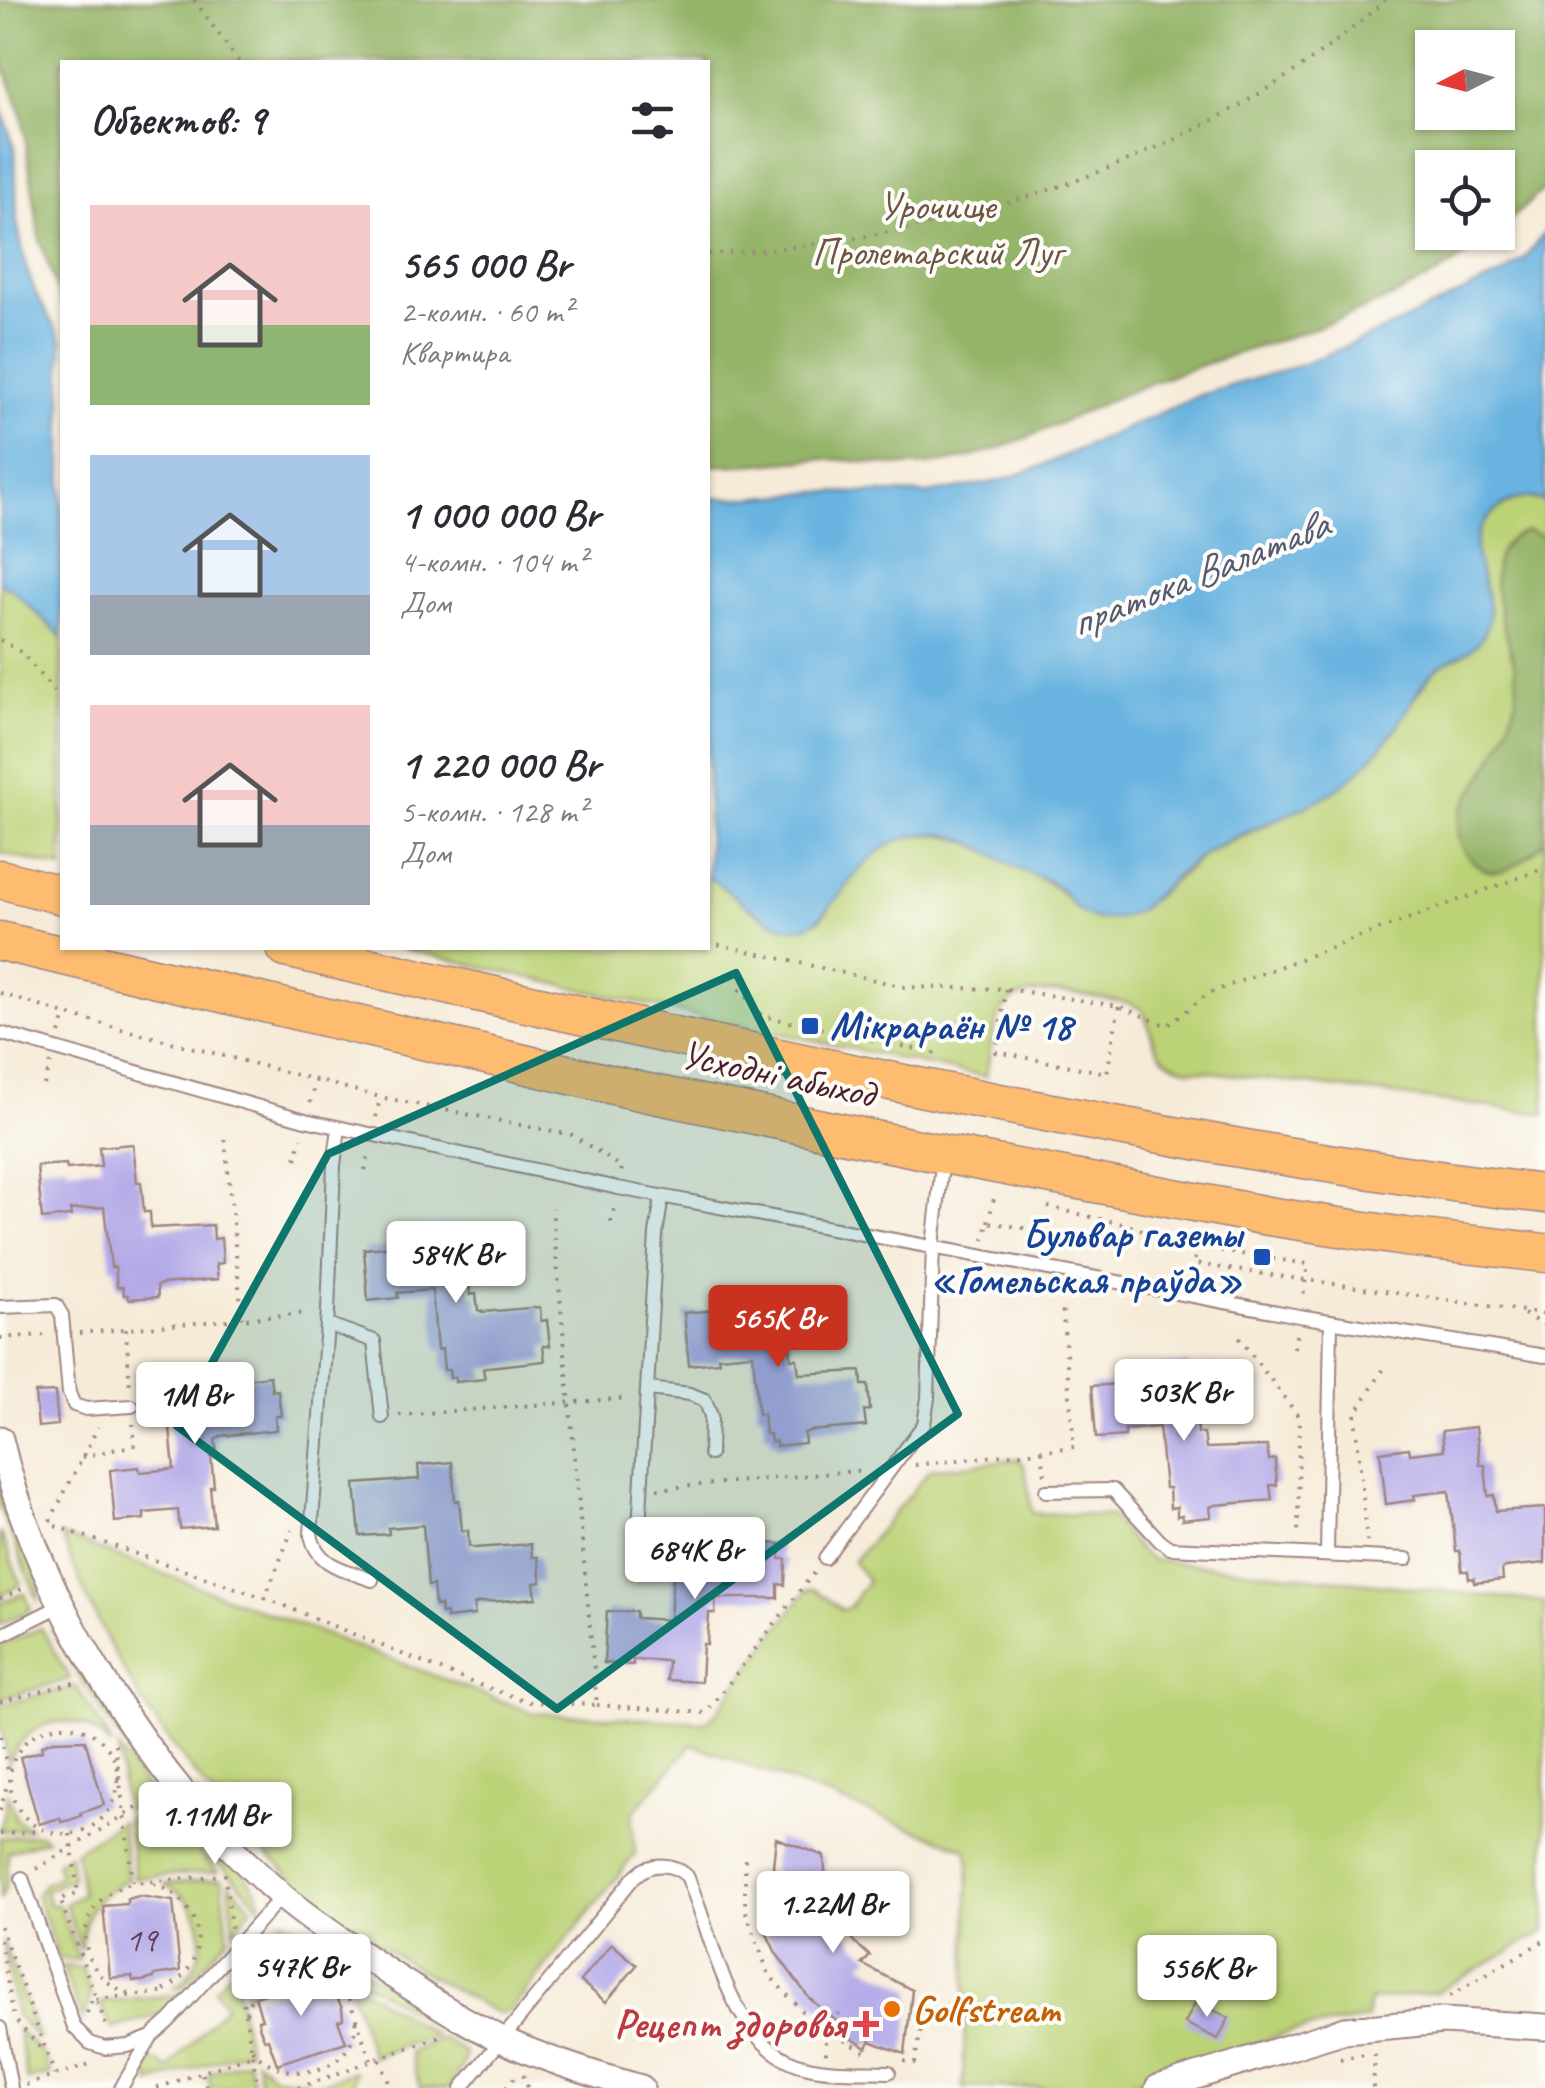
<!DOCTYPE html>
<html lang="ru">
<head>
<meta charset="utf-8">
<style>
  :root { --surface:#fff; --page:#f2f2f3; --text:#2b2b33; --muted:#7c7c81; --accent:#c8321e }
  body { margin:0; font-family:Caveat,sans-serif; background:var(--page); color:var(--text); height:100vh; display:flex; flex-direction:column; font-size:38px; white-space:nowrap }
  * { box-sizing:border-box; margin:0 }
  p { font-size:32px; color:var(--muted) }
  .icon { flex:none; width:55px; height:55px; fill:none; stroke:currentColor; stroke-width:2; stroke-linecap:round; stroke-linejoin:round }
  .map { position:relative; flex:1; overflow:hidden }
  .panel { position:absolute; left:60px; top:60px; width:650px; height:890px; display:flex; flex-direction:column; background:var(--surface); border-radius:0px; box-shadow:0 2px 8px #0004 }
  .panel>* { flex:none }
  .needle { width:65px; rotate:264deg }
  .tools { position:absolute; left:1415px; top:30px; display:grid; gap:20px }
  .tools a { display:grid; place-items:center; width:100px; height:100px; border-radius:0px; background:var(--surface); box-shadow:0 2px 8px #0004; font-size:50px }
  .price { position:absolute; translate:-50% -85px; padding:0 22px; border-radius:10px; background:#fff; color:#222; font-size:32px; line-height:65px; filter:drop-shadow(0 2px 5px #0008) }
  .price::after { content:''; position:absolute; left:50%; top:60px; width:30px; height:22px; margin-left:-15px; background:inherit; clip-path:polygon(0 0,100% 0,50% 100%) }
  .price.on { background:var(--accent); color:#fff }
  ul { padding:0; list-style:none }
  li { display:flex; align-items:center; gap:30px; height:250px; padding:0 30px }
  li span { display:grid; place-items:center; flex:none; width:280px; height:200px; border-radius:0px; color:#555 }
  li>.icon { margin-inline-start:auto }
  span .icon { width:120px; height:120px; fill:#fffc; stroke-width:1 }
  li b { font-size:42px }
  h2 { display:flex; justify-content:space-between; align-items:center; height:120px; padding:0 30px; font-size:42px }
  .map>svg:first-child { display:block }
  .green { fill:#bbd276; stroke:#827850; stroke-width:2.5 }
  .forest { fill:#94b467; stroke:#6f6a49; stroke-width:2.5; fill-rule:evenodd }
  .water { fill:#67b3e0; stroke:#586986; stroke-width:2.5 }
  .building { fill:#b2a8e8 }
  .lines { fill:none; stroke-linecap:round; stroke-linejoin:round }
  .lane-casing { stroke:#a08582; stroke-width:16 }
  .street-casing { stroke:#a08582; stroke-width:29 }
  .primary-casing { stroke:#a08582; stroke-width:41 }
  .path { stroke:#a08582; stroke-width:4; stroke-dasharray:2.5 8; stroke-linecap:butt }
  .lane { stroke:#fff; stroke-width:12 }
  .street { stroke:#fff; stroke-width:25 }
  .primary { stroke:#fdbc70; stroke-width:38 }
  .marked { fill:#0f766e; fill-opacity:0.2; stroke:#0f766e; stroke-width:8; stroke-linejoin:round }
  .transit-dot { fill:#1a4fb4; stroke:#fdfcf7; stroke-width:4 }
  .food-dot { fill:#e8710a; stroke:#fdfcf7; stroke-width:4 }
  .health-dot { fill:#e0444e; stroke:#fdfcf7; stroke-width:4 }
  .labels { text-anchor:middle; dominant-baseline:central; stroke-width:8; stroke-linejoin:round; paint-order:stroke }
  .number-label { font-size:35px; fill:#64415a }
  .park-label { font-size:40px; fill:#6c5542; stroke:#fdfcf7 }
  .transit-label { font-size:40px; font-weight:bold; fill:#164399; stroke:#fdfcf7; text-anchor:start }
  .street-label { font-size:40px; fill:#4a1f2b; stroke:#fdfcf7 }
  .food-label { font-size:40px; font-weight:bold; fill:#c56008; stroke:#fdfcf7; text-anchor:start }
  .health-label { font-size:40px; font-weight:bold; fill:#be3a42; stroke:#fdfcf7; text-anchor:end }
  .water-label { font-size:42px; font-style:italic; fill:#565a73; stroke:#fdfcf7 }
</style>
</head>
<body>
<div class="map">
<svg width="1545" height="2088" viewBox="0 0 1545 2088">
  <rect width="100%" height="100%" fill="#fdfcf7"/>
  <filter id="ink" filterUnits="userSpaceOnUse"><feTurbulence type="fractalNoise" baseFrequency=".01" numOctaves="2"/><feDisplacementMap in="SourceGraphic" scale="20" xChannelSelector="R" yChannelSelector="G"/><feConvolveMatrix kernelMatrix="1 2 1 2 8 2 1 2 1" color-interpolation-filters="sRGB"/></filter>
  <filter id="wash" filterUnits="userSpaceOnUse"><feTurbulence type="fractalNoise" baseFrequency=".0048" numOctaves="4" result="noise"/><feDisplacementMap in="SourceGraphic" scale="40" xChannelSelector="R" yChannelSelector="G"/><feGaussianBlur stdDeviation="2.25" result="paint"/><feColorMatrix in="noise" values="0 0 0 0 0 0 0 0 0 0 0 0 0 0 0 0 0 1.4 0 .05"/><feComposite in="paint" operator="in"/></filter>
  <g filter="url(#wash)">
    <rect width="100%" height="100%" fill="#f6ebd8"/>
    <!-- green -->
    <g class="green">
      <path d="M1525 497 1545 502V1114L1189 1069C1148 1058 1157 1041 1142 1009L1128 1003C1095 998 1019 976 1000 1014 991 1032 990 1057 986 1077L692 1015 400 948H708V877L779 925 819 921C835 904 844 882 860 866 907 819 957 831 1007 862 1030 876 1054 881 1071 903L1142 908 1207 853 1322 798 1405 713 1432 673 1446 662 1462 655C1468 640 1487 602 1485 588 1483 575 1474 563 1474 550 1474 521 1501 504 1525 497Z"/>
      <polygon points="0,583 12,589 62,637 62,868 0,853"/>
      <path d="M1019 1459 1025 1467 1032 1513 1110 1516 1142 1553 1153 1560 1545 1602V1931L1437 1992 1369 2001 1366 2019 1294 2031 1116 2088H963L969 1861 966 1849 692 1744 635 1810 632 1820 635 1854 512 2009 504 2014 497 2013C433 1979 366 1941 311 1894 248 1840 181 1764 137 1693 106 1643 83 1590 61 1535L533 1713 700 1722 708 1721 716 1713 806 1591 814 1589 842 1610 849 1608 868 1580 853 1562 931 1469Z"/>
      <polygon points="0,1482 40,1586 38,1600 0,1507"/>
      <polygon points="0,1532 21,1584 0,1596"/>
      <polygon points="25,1593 31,1609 0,1625 0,1603"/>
      <polygon points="41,1628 70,1679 0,1699 0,1646"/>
      <path d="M52 1629 64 1636 251 1882 259 1894 260 1906C179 1822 107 1732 52 1629Z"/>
      <path d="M76 1686 109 1738 111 1747C81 1707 25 1716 9 1763L0 1723V1705Z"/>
      <polygon points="118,1749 150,1793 125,1811"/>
      <polygon points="8,1794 16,1819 30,1829 0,1831"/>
      <polygon points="155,1802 218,1872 135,1878 127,1818"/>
      <path d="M121 1821 128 1879C93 1897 85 1909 81 1950L65 1904 82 1894 76 1851Z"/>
      <polygon points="41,1834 47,1839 8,1852 7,1883 0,1900 0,1838"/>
      <polygon points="69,1854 72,1879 45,1891 50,1905 59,1905 79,1960 59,1959 36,1896 44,1884 60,1876 56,1863"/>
      <path d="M218 1879 222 1880 228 1937 184 1987 173 1988C215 1963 208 1900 163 1884Z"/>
      <polygon points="229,1883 252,1908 234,1930"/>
      <polygon points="285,1919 448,2024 464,2043 369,1985 278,1921"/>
      <path d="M269 1927 317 1961C285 1956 262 1970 246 1997L240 1961Z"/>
      <polygon points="3,1941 39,2040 16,2015"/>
      <polygon points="62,1966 82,1968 91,1995 82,2021"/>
      <polygon points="231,1970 234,1971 248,2050 151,2083 146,2070 149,2062 158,2061 168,2069 224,2008 225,2004 215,1989"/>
      <polygon points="347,1979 435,2035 372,2057"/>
      <polygon points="183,1994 162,2014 112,2029 101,2005 102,2002"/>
      <polygon points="18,2029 45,2057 50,2074 27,2080"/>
      <polygon points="442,2038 465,2053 462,2067 448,2088 420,2088 410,2052"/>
      <polygon points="248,2060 254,2088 211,2088 208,2078 211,2072"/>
      <polygon points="256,2060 275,2077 308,2081 288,2088 260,2088"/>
      <polygon points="355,2071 353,2088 307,2088"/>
    </g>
    <!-- forest -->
    <g class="forest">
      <path d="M0 0H1545V188L1498 231V168H1432V232L1496 233C1396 317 1260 340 1141 387 1069 415 1016 452 936 464 897 470 860 459 822 459 783 460 746 468 708 465V62H62V303L40 241 22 115 0 56ZM1432 48H1498V112H1432Z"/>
      <path d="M1527 531 1545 537V842C1527 856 1504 883 1480 867 1462 855 1454 835 1460 814 1464 801 1473 791 1480 781 1496 755 1515 720 1517 689 1518 643 1461 551 1527 531Z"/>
    </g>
    <!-- water -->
    <g class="water">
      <polygon points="0,104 15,149 17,222 26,267 36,294 62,340 62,637 12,589 0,583"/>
      <path d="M1545 232V502C1531 495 1516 497 1502 506 1438 549 1517 597 1478 643 1466 657 1447 659 1433 672 1420 684 1413 701 1404 716 1383 749 1358 777 1324 797 1286 818 1243 830 1206 853 1183 868 1162 888 1142 908 1123 920 1097 926 1078 910 1070 904 1066 893 1058 887 1046 878 1029 875 1016 868 991 854 969 836 939 834 853 828 838 934 792 928 767 926 729 891 708 877V498H750L819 492 929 494 999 481 1037 468 1200 395 1304 364 1371 336 1503 274 1524 259Z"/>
    </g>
    <g id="blocks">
      <!-- building -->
      <g class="building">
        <polygon points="133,1144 137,1182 141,1182 144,1212 150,1212 151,1228 213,1225 214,1239 221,1238 223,1263 216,1264 218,1279 161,1284 157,1286 158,1297 129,1299 128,1295 124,1295 123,1287 117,1287 115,1267 111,1267 104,1207 70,1210 71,1216 42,1219 37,1166 66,1164 67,1169 101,1166 99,1147"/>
        <polygon points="460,1226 463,1264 468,1264 470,1295 476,1294 478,1310 483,1312 540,1307 541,1321 547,1320 550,1346 543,1346 545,1361 488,1367 483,1369 485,1379 455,1382 455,1377 450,1378 449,1370 444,1370 442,1349 437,1350 432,1290 397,1293 398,1298 368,1301 364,1249 427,1243 426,1229"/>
        <polygon points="781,1290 784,1329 789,1328 791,1359 797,1359 799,1374 861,1371 862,1385 868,1385 870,1410 864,1411 866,1426 809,1431 804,1433 805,1443 776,1446 776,1441 771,1442 770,1434 765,1434 763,1414 758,1414 753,1354 718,1357 719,1362 689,1365 684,1313 748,1307 747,1293"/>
        <polygon points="1188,1364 1192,1403 1196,1402 1198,1433 1204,1433 1206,1448 1267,1446 1269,1460 1275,1459 1277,1485 1270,1485 1272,1500 1215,1505 1210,1507 1211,1517 1182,1520 1182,1515 1177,1516 1177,1507 1170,1508 1169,1488 1165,1488 1159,1427 1125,1430 1125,1436 1096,1438 1092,1386 1156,1381 1155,1367"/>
        <polygon points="208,1371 209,1381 214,1382 270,1376 272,1391 278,1390 281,1416 275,1416 276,1430 220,1436 215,1440 217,1455 211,1456 214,1487 210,1487 214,1526 180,1529 178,1510 144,1513 144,1519 115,1522 110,1470 139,1467 140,1472 174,1469 168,1408 172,1408 170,1387 176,1387 175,1379 179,1378 179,1374"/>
        <polygon points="55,1392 58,1425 38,1427 35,1393"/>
        <polygon points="1476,1427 1480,1465 1485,1465 1488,1496 1494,1495 1496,1511 1545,1508 1545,1563 1506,1567 1502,1569 1503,1580 1474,1583 1474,1578 1469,1579 1468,1571 1462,1571 1460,1551 1456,1551 1449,1491 1414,1495 1415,1500 1386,1504 1380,1452 1409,1448 1410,1454 1444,1450 1442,1431"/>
        <polygon points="452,1462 455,1501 459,1500 462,1531 468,1530 469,1546 475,1548 531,1544 532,1557 538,1557 541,1582 534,1583 536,1598 478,1603 474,1605 475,1615 446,1618 446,1613 441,1614 440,1605 435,1606 433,1585 428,1586 423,1525 388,1528 389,1534 360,1536 355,1484 419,1479 418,1465"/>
        <polygon points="690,1527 720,1529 719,1539 723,1541 781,1544 780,1559 786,1559 785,1585 778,1584 778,1598 716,1598 715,1613 709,1613 707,1644 703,1644 701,1682 667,1680 668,1661 633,1659 633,1665 604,1663 607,1611 636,1612 636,1618 670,1620 674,1559 678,1560 679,1539 685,1539 685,1531 690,1531"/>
        <polygon points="85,1740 104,1805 80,1813 81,1816 70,1820 61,1822 60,1818 39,1824 20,1757 42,1751 41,1746 52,1741"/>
        <polygon points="776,1838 824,1856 826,1884 833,1909 854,1942 870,1956 862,1964 912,1990 905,2054 870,2041 867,2048 839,2031 842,2026 809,1998 776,1953 766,1932 782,1925 773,1866"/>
        <polygon points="139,1896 173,1901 180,1971 154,1975 154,1978 142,1981 133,1981 132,1976 110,1978 103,1906 127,1904 127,1899"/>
        <polygon points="612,1944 637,1965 606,2002 580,1981"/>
        <polygon points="324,1975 332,1998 336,1997 342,2008 343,2019 338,2021 346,2042 277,2064 268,2039 265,2040 260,2029 258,2020 262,2019 255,1997"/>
        <polygon points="1196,2001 1229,2018 1218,2039 1185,2023"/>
      </g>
    </g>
  </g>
  <g filter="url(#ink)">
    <use href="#blocks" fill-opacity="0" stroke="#a08582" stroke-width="2.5"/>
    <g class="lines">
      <defs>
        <g id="lane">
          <polyline points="0,1033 305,1120 618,1188 1299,1316 1545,1356"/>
          <path d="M339 1128 334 1165 328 1311 311 1534C316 1566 346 1570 372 1580"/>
          <polyline points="0,1307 56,1305 62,1315 69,1393 74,1405 86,1409 132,1406"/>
          <polyline points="327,1324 374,1341 382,1417"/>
          <polyline points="649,1389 690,1394 705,1400 711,1416 710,1454"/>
          <polyline points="1046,1491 1113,1490 1160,1541 1170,1548 1407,1559"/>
          <polyline points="1327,1555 1331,1321"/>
          <polyline points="825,1558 924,1424 928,1398 933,1246 943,1157"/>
          <polyline points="637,1564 656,1234 662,1197"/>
          <polyline points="0,1636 60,1606"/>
          <polyline points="22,1878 74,2027 90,2043 105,2048 128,2046 151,2037 170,2020 282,1896"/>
          <polyline points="0,2028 11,2088"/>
          <polyline points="121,2088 150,2039"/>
          <path d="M462 2088 635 1876C650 1862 672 1862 687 1876 714 1936 728 2046 804 2066 831 2073 861 2071 889 2072"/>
        </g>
        <g id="street">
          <path d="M0 1439C37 1601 157 1789 283 1897 316 1925 353 1948 388 1972 426 1997 464 2022 505 2041 549 2061 595 2075 641 2088"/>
          <polyline points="1158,2088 1345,2030 1443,2021 1545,2027"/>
        </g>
        <g id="primary">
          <polyline points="0,879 62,895"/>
          <polyline points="0,941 639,1091 943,1154 1268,1216 1405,1237 1545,1253"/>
          <path d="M286 948C538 1007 791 1063 1046 1112 1212 1144 1377 1174 1545 1194"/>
        </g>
      </defs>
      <!-- lane casing -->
      <use href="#lane" class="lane-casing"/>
      <!-- street casing -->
      <use href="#street" class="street-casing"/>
      <!-- primary casing -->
      <use href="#primary" class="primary-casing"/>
      <!-- path -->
      <g class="path">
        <polyline points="194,0 239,62"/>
        <path d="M708 254C941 243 1210 161 1385 0"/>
        <polyline points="0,640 21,652 62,701"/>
        <polyline points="708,942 905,987 1006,989 1119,1006 1167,1026 1209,993 1545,868"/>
        <polyline points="739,989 763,1016 943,1055"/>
        <polyline points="1006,989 996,1052 1107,1073 1119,1006"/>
        <polyline points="0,993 65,1014 380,1097 572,1135 622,1167 621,1173"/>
        <polyline points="60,1034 65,1014"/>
        <polyline points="44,1085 51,1063"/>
        <polyline points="310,1103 316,1079"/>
        <polyline points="376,1117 380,1097"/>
        <polyline points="225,1139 242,1318"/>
        <polyline points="296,1159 301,1138"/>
        <polyline points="365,1170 369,1152"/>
        <polyline points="1048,1207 1127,1225 1196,1247 1308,1264 1303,1297"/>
        <polyline points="611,1222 615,1205"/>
        <polyline points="988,1222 995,1195"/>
        <polyline points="984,1240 988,1222 1030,1229"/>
        <polyline points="1196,1247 1194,1264 1545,1314"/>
        <polyline points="975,1288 978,1273"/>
        <polyline points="1524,1314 1545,1326"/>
        <polyline points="126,1329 130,1389"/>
        <polyline points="79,1333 308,1313"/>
        <polyline points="0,1338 44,1335"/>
        <polyline points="1239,1338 1299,1417 1298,1538"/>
        <polyline points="1294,1348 1297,1331"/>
        <polyline points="399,1415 629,1398"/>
        <polyline points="1042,1451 1045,1476"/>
        <polyline points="82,1457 135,1445 133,1424"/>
        <polyline points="915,1465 1074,1447 1062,1305"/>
        <polyline points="657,1489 866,1470"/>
        <polyline points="50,1521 98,1427"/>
        <polyline points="55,1526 265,1598 292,1530"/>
        <polyline points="1367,1542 1355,1414 1387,1364"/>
        <polyline points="265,1598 468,1681 529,1702 597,1705 552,1208"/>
        <polyline points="0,1599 26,1587"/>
        <polyline points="0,1702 77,1682"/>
        <polyline points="597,1705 706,1713 816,1570"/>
        <circle cx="64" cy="1780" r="54"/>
        <polyline points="0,1736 8,1771"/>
        <polyline points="115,1744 133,1883 225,1875 231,1928"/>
        <polyline points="0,1811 7,1785"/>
        <polyline points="0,1834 40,1831"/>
        <polyline points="70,1834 78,1894 60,1899 108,2031"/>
        <polyline points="745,1859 745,1909 769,1975 803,2012 830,2033 866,2052"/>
        <polyline points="36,1869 156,1796"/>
        <path d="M154 1884C206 1902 214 1963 164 1990"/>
        <polyline points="0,1926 55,2075"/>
        <polyline points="0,1940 13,2014"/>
        <polyline points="338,1969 371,2061"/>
        <polyline points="238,1972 258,2088"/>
        <path d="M129 1993C70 1974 71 1897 133 1883"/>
        <polyline points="1450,1996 1545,1940"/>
        <polyline points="96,1999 169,1992"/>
        <polyline points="87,2013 94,1994"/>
        <path d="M246 2013C258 1965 314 1951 345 1989"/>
        <polyline points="17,2022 44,2052"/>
        <path d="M252 2049C283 2088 356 2076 356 2018"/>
        <polyline points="826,2054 826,2041 839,2013"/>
        <polyline points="1340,2059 1365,2054"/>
        <polyline points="380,2060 391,2088"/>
        <polyline points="904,2061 915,2063 927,1992"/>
        <polyline points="202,2074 207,2088"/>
        <polyline points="523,2075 528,2088"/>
        <polyline points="26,2085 93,2063"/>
        <polyline points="157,2088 252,2055"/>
        <polyline points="298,2088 443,2035"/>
        <polyline points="506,2088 518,2073"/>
        <polyline points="1373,2088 1375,2053"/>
      </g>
      <!-- lane -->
      <use href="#lane" class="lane"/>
      <!-- street -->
      <use href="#street" class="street"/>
      <!-- primary -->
      <use href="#primary" class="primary"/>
    </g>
  </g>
  <!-- marked area -->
  <path class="marked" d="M736 973 958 1414 557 1709 177 1426 328 1154Z"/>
  <!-- markers -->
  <g class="transit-dot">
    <rect x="800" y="1016" width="20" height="20" rx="5"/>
    <rect x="1252" y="1247" width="20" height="20" rx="5"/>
  </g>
  <circle class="food-dot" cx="892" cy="2009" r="10"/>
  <path class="health-dot" d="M861 2009h10v10h10v10h-10v10h-10v-10h-10v-10h10z"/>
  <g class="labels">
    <!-- number labels -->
    <g class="number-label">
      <text x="141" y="1939">19</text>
    </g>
    <!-- park labels -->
    <g class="park-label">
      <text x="937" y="206">Урочище<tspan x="937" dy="46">Пролетарский Луг</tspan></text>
    </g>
    <!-- transit labels -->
    <g class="transit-label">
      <text x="830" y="1026">Мікрараён № 18</text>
      <text x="1242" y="1234" text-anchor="end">Бульвар газеты<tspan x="1242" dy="46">«Гомельская праўда»</tspan></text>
    </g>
    <!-- street labels -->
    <g class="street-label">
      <text transform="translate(778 1074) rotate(12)">Усходні абыход</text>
    </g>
    <!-- food labels -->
    <g class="food-label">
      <text x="912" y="2009">Golfstream</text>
    </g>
    <!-- health labels -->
    <g class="health-label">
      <text x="846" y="2024">Рецепт здоровья</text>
    </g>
    <!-- water labels -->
    <g class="water-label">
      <text transform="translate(1199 574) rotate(-22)">пратока Валатава</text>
    </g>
  </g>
</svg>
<div class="tools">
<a><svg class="needle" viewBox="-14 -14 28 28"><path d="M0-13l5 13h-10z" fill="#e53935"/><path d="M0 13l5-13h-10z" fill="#7c7c81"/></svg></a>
<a><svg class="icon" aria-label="locate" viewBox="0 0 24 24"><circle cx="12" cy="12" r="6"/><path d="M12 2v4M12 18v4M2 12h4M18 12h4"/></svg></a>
</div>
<b class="price" style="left:456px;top:1306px">584K Br</b>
<b class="price on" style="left:778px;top:1370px">565K Br</b>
<b class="price" style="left:1184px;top:1444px">503K Br</b>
<b class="price" style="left:195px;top:1447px">1M Br</b>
<b class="price" style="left:695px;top:1602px">684K Br</b>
<b class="price" style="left:215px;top:1867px">1.11M Br</b>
<b class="price" style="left:833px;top:1956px">1.22M Br</b>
<b class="price" style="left:301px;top:2019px">547K Br</b>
<b class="price" style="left:1207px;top:2020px">556K Br</b>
<section class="panel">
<h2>Объектов: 9<svg class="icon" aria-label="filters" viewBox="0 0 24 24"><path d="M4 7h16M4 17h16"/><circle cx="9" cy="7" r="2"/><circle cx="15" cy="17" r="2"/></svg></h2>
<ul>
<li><span style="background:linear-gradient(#f6c9c9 60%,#8fb573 0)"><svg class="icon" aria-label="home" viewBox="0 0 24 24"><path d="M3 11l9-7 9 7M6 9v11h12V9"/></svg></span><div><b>565 000 Br</b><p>2-комн. · 60 m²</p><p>Квартира</p></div></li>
<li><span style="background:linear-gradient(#a9c7e8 70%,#9aa5b1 0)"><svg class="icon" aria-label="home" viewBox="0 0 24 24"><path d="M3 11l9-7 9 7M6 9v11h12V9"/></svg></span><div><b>1 000 000 Br</b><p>4-комн. · 104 m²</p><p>Дом</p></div></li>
<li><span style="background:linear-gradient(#f6c9c9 60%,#9aa5b1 0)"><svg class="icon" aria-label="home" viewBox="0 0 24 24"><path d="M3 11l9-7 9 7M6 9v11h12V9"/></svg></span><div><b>1 220 000 Br</b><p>5-комн. · 128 m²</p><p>Дом</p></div></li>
</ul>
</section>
</div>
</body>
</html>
